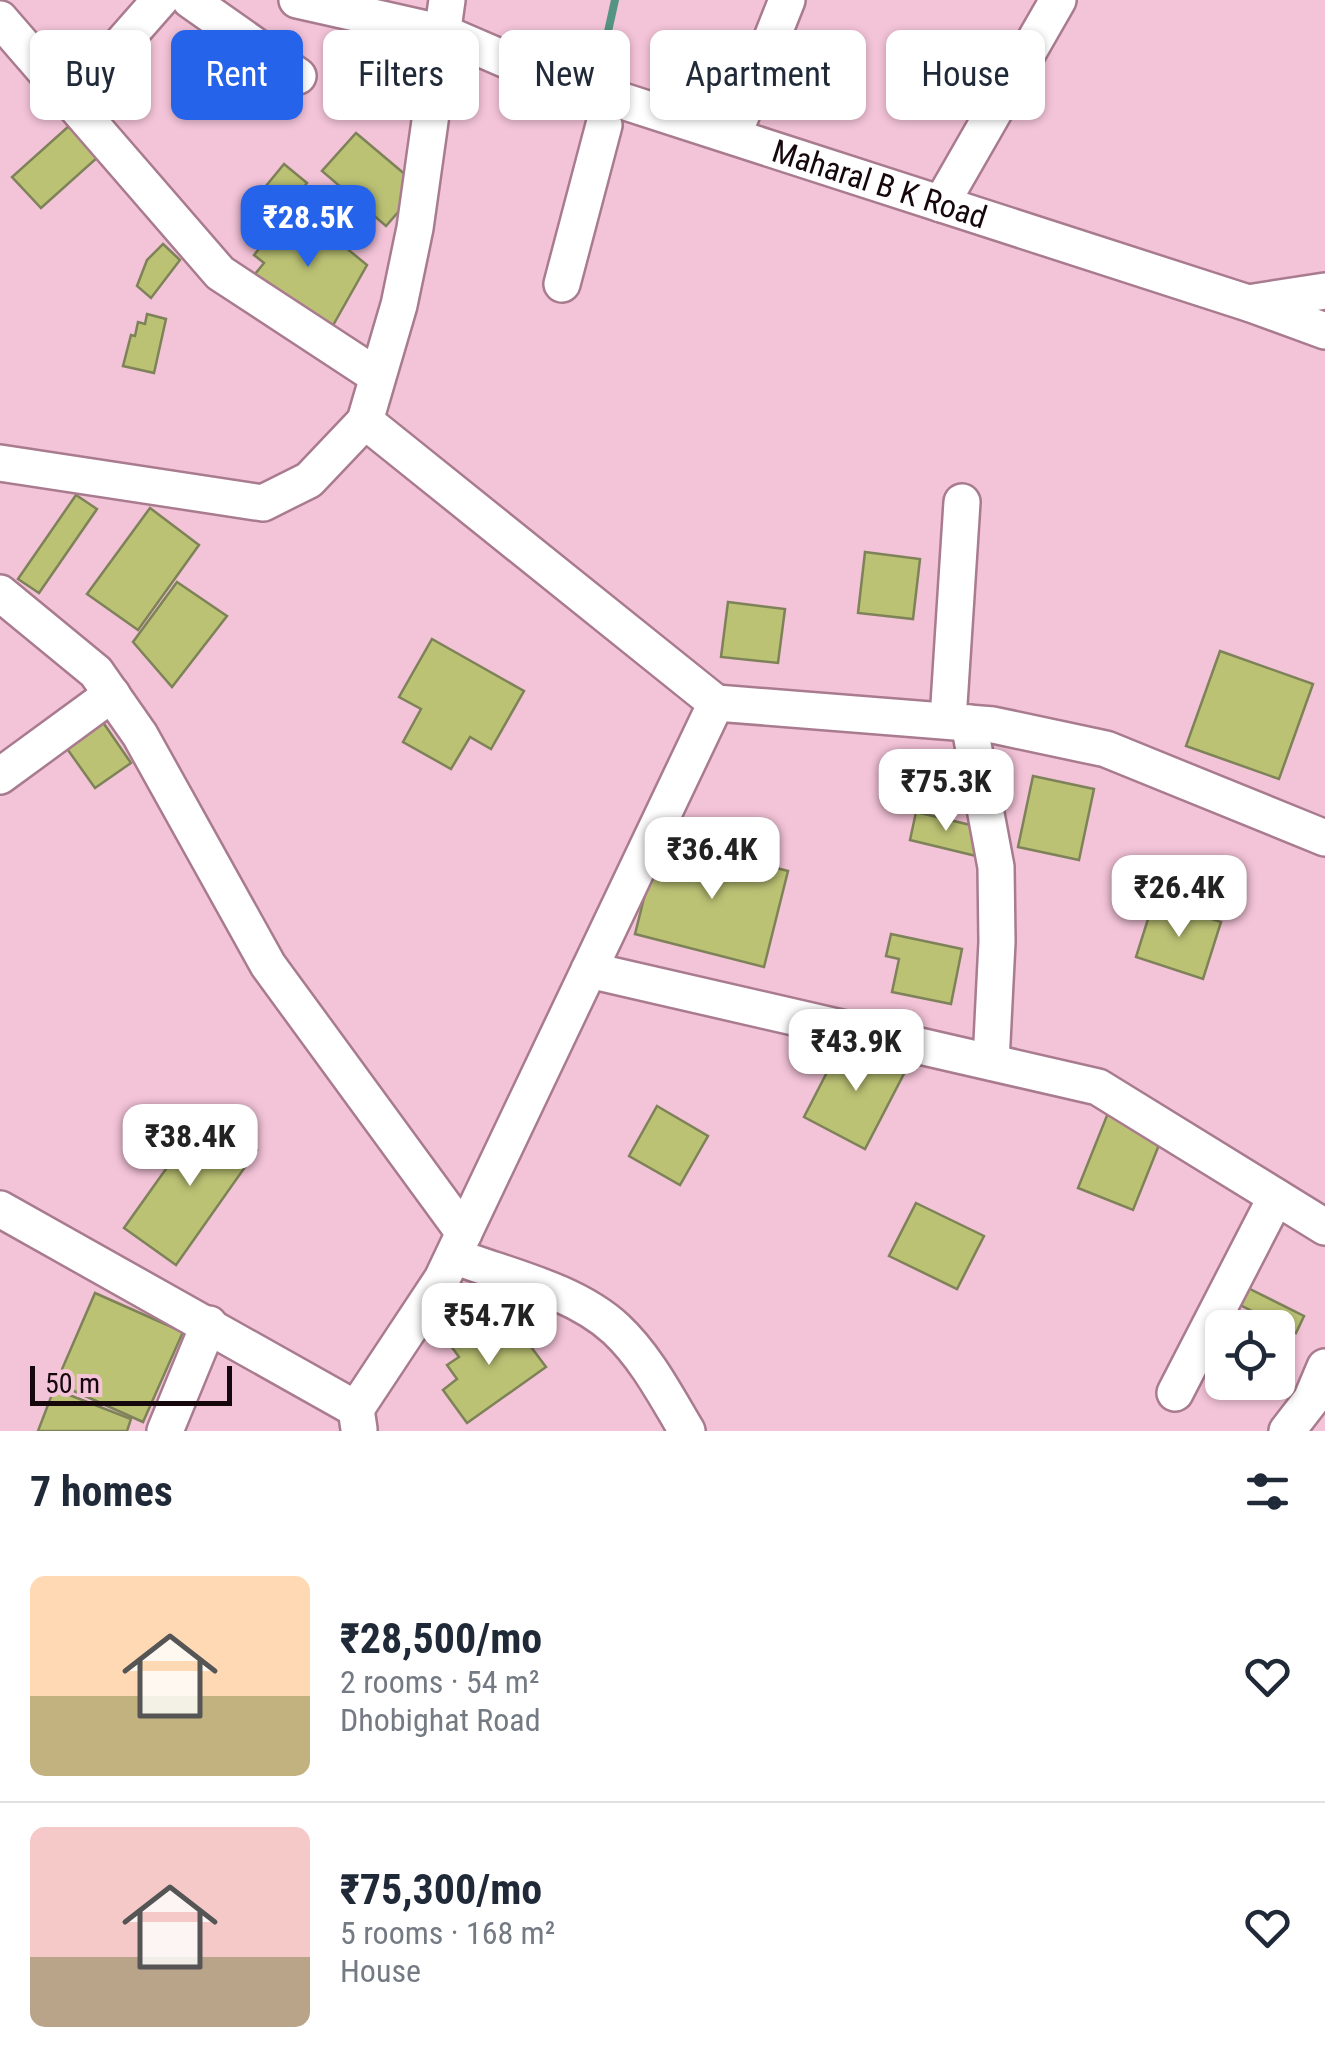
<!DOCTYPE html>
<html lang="en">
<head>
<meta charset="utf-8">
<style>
  :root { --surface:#fff; --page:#f2f2f3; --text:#1f2937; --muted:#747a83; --line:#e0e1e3; --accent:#2563eb }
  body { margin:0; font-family:"Roboto Condensed",sans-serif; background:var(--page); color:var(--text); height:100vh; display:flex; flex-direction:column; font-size:38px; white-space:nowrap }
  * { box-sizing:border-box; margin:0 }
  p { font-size:32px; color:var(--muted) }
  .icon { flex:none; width:55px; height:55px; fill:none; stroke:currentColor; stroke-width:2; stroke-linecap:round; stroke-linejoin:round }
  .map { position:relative; height:1431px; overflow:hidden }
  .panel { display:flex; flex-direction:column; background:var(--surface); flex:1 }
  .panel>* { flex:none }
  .top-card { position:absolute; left:30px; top:30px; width:1265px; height:90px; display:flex; gap:20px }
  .tools { position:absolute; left:1205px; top:1310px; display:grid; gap:20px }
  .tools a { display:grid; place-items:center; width:90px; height:90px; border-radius:15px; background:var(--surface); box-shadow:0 2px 8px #0004; font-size:50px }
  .scale { position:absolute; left:30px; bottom:25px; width:202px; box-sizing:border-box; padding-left:10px; border:5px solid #16070d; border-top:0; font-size:28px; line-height:35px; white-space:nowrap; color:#16070d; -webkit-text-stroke:8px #f3c3d7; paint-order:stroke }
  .price { position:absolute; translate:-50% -85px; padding:0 22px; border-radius:20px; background:#fff; color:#222; font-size:32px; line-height:65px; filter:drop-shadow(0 2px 5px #0008) }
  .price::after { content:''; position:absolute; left:50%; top:60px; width:30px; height:22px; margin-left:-15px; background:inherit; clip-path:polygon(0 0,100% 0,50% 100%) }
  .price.selected { background:var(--accent); color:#fff }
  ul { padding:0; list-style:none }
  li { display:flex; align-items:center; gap:30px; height:250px; padding:0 30px }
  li+li { border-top:2px solid var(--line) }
  li span { display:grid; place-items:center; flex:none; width:280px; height:200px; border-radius:15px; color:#555 }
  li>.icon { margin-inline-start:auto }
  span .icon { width:120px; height:120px; fill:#fffc; stroke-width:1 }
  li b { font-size:42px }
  h2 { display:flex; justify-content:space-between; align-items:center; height:120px; padding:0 30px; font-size:42px }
  .chip { padding:0 35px; border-radius:15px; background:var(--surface); box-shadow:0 2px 8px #0004; font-size:35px; line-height:90px }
  .chip.selected { background:var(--accent); color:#fff }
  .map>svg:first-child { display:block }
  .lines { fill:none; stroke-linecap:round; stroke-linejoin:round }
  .stream { stroke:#559482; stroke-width:8 }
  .building { fill:#bcc274; stroke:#7e8258; stroke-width:2.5 }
  .minor-casing { stroke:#a87b8e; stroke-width:40 }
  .minor { stroke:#fff; stroke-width:35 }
  .labels { text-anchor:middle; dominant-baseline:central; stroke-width:8; stroke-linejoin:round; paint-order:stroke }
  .street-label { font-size:32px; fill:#16070d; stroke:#f3c3d7 }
</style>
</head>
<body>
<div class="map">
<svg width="1325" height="1431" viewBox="0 0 1325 1431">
  <rect width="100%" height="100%" fill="#f3c3d7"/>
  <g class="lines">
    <!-- stream -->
    <polyline class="stream" points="607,36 615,0"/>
  </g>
  <!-- building -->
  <g class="building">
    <polygon points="70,125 98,157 41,208 12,177"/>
    <polygon points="356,133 420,187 386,226 322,171"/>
    <polygon points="284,164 307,183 285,211 261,192"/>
    <polygon points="295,206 367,265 327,336 251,279 264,263 254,255"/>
    <polygon points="163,244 180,260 151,298 137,286 147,260"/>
    <polygon points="147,314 166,319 154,373 123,366 131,335 135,336 138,322 145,324"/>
    <polygon points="76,495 97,509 39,593 18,579"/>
    <polygon points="150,508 199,545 138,630 87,594"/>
    <polygon points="865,552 920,559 913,619 858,613"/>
    <polygon points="177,582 227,616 172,687 133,642"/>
    <polygon points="728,602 785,609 778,663 721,657"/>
    <polygon points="432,639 524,691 491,749 470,737 451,769 403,742 421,709 399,697"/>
    <polygon points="1220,651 1313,684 1279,779 1186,746"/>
    <polygon points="100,718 131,763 95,788 63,743"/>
    <polygon points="1033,776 1094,789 1079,860 1018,847"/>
    <polygon points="916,812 983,828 976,856 910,840"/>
    <polygon points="659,838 788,871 764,967 635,934"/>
    <polygon points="1154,900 1221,922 1203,979 1136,957"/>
    <polygon points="891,934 962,949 951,1004 892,992 899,959 886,956"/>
    <polygon points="841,1045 867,1059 873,1045 909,1064 865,1149 804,1117"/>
    <polygon points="657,1106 708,1136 680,1185 629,1156"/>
    <polygon points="1108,1113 1163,1135 1133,1210 1078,1188"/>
    <polygon points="205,1114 257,1150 176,1265 124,1228"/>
    <polygon points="916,1203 984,1236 957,1289 889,1256"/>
    <polygon points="1246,1287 1304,1316 1296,1333 1238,1304"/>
    <polygon points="95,1293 183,1332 143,1422 56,1383"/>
    <polygon points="511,1320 546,1367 467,1423 443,1390 457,1379 447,1365 459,1357 448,1342 472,1325 483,1340"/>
    <polygon points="54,1389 131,1419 127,1431 38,1431"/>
  </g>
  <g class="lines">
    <defs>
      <g id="minor">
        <polyline points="190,0 298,76"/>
        <path id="s1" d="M297 0 444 33 539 74 1248 303 1325 291"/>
        <polyline points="0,19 220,273 377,376"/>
        <polyline points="71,101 160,0"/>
        <polyline points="733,136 787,0"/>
        <polyline points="941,204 1058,0"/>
        <polyline points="562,284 604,125"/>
        <polyline points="1251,304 1325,331"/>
        <polyline points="0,463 263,503 309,480 365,421 399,305 415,228 447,0"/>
        <polyline points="0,593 96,672 140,735 268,965 464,1233"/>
        <polyline points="716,703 993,725 1106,749 1325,838"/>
        <polyline points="948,720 962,502"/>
        <polyline points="969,723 996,867 997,942 991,1062"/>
        <polyline points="0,776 112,694"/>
        <polyline points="589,970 1098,1087 1325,1227"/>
        <polyline points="0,1209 356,1409 359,1429"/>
        <path d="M454 1256C506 1276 574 1290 616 1329 646 1357 666 1396 687 1431"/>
        <polyline points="1175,1393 1276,1197"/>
        <polyline points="356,1409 442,1279 716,703 365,421"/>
        <polyline points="165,1431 209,1324"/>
        <polyline points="1287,1431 1311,1400 1325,1367"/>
      </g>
    </defs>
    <!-- minor casing -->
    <use href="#minor" class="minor-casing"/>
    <!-- minor -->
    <use href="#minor" class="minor"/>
  </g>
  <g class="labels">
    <!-- street labels -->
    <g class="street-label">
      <text stroke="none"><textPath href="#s1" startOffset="612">Maharal B K Road</textPath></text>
    </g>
  </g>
</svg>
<div class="tools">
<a><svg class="icon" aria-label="locate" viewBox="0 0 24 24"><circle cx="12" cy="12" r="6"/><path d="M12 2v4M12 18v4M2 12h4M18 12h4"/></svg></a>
</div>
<div class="scale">50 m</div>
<b class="price selected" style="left:308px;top:270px">₹28.5K</b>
<b class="price" style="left:946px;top:834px">₹75.3K</b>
<b class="price" style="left:712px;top:902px">₹36.4K</b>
<b class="price" style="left:1179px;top:940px">₹26.4K</b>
<b class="price" style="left:856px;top:1094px">₹43.9K</b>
<b class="price" style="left:190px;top:1189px">₹38.4K</b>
<b class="price" style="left:489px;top:1368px">₹54.7K</b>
<div class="top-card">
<a class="chip">Buy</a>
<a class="chip selected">Rent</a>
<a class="chip">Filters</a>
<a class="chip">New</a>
<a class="chip">Apartment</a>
<a class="chip">House</a>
</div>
</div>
<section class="panel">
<h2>7 homes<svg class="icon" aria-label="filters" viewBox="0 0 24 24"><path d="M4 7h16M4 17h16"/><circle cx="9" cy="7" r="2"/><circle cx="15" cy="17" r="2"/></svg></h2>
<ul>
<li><span style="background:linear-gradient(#ffd9b3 60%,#c2b280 0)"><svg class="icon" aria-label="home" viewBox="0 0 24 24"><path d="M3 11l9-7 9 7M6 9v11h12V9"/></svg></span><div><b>₹28,500/mo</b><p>2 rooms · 54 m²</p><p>Dhobighat Road</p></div><svg class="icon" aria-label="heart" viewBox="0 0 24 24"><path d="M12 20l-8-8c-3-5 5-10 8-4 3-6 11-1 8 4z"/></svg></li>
<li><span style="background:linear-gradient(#f6c9c9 65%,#b9a48a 0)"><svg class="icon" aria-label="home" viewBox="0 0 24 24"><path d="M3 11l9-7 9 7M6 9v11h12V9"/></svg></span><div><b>₹75,300/mo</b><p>5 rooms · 168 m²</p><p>House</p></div><svg class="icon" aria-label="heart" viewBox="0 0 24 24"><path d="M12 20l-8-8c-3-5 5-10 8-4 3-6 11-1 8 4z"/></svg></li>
</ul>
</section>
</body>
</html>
